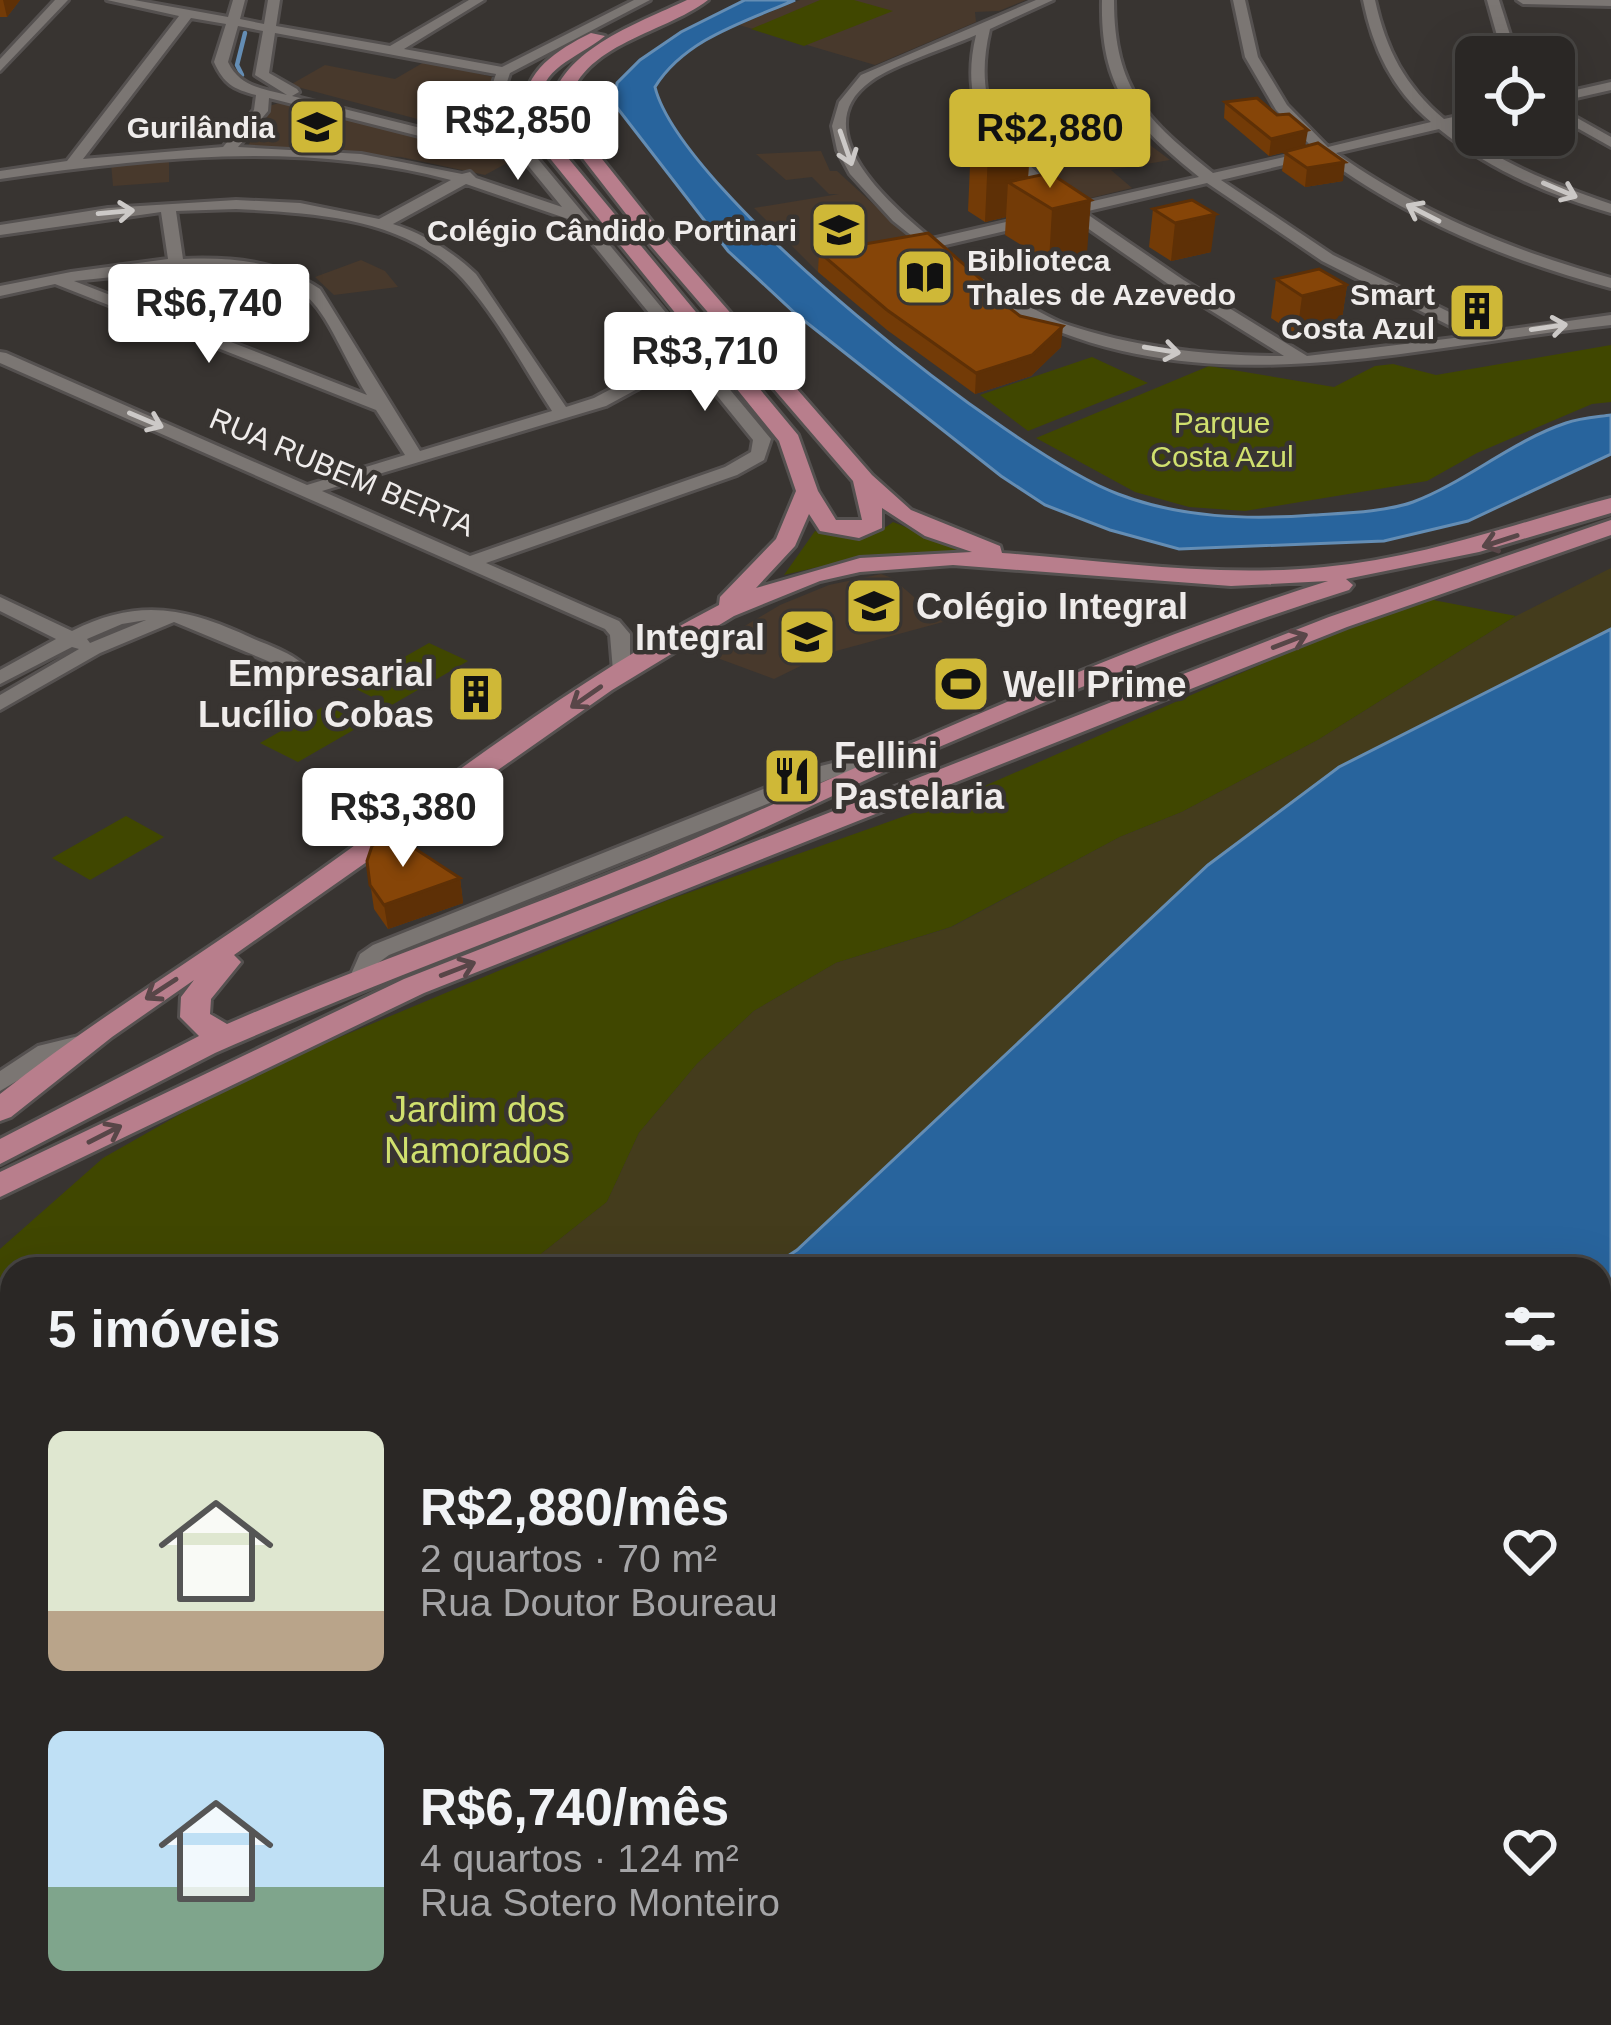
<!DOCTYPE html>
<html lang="pt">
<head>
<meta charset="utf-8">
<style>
  :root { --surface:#2a2725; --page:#322f2d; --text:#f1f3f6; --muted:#a5a5a7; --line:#464442; --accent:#cfb837 }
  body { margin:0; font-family:Helvetica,sans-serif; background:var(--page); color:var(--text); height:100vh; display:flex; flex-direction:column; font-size:45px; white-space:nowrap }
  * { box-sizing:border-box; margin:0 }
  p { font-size:39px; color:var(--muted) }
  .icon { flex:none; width:66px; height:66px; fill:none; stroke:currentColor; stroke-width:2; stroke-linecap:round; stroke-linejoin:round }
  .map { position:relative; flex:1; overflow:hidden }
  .sheet { position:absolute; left:0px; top:1257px; width:1611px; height:768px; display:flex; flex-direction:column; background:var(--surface); border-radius:36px 36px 0 0; box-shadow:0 12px 48px #0002,0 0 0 3px var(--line) }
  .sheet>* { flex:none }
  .buttons { position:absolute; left:1455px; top:36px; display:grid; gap:24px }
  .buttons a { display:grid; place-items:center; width:120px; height:120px; border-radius:18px; background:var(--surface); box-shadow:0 12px 48px #0002,0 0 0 3px var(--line); font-size:60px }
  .price { position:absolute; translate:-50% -102px; padding:0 27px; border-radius:12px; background:#fff; color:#222; font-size:39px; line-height:78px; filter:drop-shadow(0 3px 6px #0008) }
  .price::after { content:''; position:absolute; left:50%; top:72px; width:36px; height:27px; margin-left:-18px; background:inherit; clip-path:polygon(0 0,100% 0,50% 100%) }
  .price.on { background:var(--accent); color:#111 }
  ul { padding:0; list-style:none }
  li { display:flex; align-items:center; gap:36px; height:300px; padding:0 48px }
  li span { display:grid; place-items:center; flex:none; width:336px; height:240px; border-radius:18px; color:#555 }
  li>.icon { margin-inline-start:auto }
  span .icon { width:144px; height:144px; fill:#fffc; stroke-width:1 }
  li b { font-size:51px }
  h2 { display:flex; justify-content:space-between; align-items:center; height:144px; padding:0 48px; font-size:51px }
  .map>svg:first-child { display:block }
  .education { fill:#48392c }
  .green { fill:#404700 }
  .sand { fill:#443c1c }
  .water { fill:#28649d; stroke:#648db4; stroke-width:3 }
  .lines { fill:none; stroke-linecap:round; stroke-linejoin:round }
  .stream { stroke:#648db4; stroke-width:4.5 }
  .minor-casing { stroke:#555150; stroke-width:6 }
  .major-casing { stroke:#555150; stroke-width:6 }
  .minor { fill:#7b7673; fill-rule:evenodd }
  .major { fill:#b87e8c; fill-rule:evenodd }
  .wall { fill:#733b07 }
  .shaded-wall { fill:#5e3006 }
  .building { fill:#864508; stroke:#5e3006; stroke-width:3 }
  .oneway { stroke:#ccc9c7 }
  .oneway2 { stroke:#584648 }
  .labels { text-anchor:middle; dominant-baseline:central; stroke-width:9; stroke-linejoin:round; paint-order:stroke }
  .far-poi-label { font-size:30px; font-weight:bold; fill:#efeceb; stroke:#383431; text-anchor:end }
  .far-park-label { font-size:30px; fill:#d0e06e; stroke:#383431 }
  .far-street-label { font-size:30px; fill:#efeceb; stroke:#383431 }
  .poi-label { font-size:36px; font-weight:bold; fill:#efeceb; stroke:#383431; text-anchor:start }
  .park-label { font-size:36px; fill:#d0e06e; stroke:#383431 }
</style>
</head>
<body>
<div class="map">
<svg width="1611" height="2025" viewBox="0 0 1611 2025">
  <rect width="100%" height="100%" fill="#383431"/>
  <!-- education -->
  <g class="education">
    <polygon points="800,0 1026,0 999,11 975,12 976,22 875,65 739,25"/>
    <polygon points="426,61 497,78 483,99 491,126 466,132 290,85 325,65 395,79"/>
    <polygon points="279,103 511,161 485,175 401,157 247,148 269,106"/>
    <polygon points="1150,145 1170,160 1111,170 1132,188 1074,202 1030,164"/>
    <polygon points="821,151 830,171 837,171 927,253 818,272 754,208 839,194 829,194 812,177 786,180 756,154"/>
    <polygon points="169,159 169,182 113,186 111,163"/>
    <polygon points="361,260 385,271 398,287 334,295 315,277"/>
    <polygon points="881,574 892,578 943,622 825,654 774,679 701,652 780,605 829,585"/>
  </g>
  <!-- green -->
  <g class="green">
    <polygon points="820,0 854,0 893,11 804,46 751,29"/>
    <polygon points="1611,345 1611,402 1592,404 1477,453 1427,481 1245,511 1189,507 1135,492 1036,438 1209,366 1334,387 1375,366 1393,364 1436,375"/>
    <polygon points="1092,357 1148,383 1028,431 980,395"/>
    <path d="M893 522 969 552 869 555 784 575 815 531C843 539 869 541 893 522Z"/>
    <polygon points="1433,600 1516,616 1318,740 1182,812 1120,837 951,927 836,963 754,1011 697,1064 639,1133 607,1202 522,1269 12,1269 12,1527 0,1535 0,1249 103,1158 247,1076 668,900 964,795 1378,613"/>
    <polygon points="429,643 468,661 390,706 352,687"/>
    <polygon points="326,705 364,724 298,762 260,743"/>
    <polygon points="126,816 164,837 90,880 52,858"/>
  </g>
  <!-- sand -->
  <g class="sand">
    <polygon points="1611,568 1611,629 1339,767 1208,865 797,1250 768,1269 522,1269 607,1202 639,1133 697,1064 754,1011 836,963 952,927 1120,837 1182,812 1318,740 1516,616"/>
    <polygon points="12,1527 12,1700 0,1706 0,1535"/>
  </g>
  <!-- water -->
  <g class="water">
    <path d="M745 0H795C744 22 685 39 655 87 681 193 1013 455 1118 494 1181 518 1247 520 1314 515 1344 513 1385 512 1413 502 1466 482 1512 441 1566 423 1580 418 1597 417 1611 415V454L1468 521 1384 541 1179 549 1110 530 1045 505 1001 476 797 315 728 251 615 105 617 83 640 60 681 32Z"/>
    <polygon points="1611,629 1611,2025 0,2025 0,1706 12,1700 12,2013 1599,2013 1599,1269 768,1269 797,1250 1208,865 1339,767"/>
  </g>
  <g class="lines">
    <!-- stream -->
    <polyline class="stream" points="242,75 237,65 245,33"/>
    <defs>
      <g id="minor">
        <polygon points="55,0 68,0 0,71 0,59"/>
        <path d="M107 0H134L228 17 233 0H245L240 19 264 24 268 0H280L276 26 390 46 469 0H484L404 49 502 67 634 0H650L510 73 500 103 508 123 771 439 764 460 737 475 486 563 619 621 630 634V675H616L613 671 610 635 605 629 0 363V352L6 353 307 485 405 455 376 410 55 284 0 296V286L71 272 168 259 161 212 0 235V225L108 208 236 200 300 203 379 219 451 180C304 140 149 157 0 179V171L67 161 179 16ZM191 18 226 24 214 62C224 84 233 89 256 95L254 110 223 147 83 159ZM238 26 263 31 255 75 287 95C261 88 240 87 228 62ZM275 33 496 74C482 114 491 121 517 152L292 96 299 92 297 89 269 73ZM269 98 526 163 562 207 476 178 470 172 462 174 361 154 238 147 268 111ZM466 184 574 221 681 352 594 398 566 407 476 274C452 251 424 234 393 224ZM236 209C313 213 406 217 463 279 498 318 523 367 552 411L420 451 320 289C278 261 233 257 183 259L176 211ZM210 267C324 275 315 307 367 395L74 281ZM689 361 753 440 751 452 725 467 470 556 322 491 606 406Z"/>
        <path d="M1036 0H1053L990 29C969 118 1012 153 1076 205L1199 177C1133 123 1100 90 1102 0H1114C1114 90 1147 120 1213 173L1315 150 1276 110 1245 57 1233 0H1245L1258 57 1287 105 1328 147 1431 122C1392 89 1373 49 1363 0H1375C1386 50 1405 86 1444 119L1476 112V120L1452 126C1498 163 1556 185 1611 204V213C1551 196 1488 169 1439 129L1336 153C1421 213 1511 250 1611 278V288C1506 260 1410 220 1322 156L1221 180 1333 255 1490 332 1611 315V325C1389 349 1170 420 966 283V277C981 276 1042 316 1065 324 1136 348 1210 356 1284 356L1171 286 1070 216 941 246 949 254 941 259 893 221 850 174 837 150 832 126 839 102 861 75ZM976 35C956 119 1001 159 1062 209L932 239C893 207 802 130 871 81 895 64 947 48 976 35ZM1207 183 1322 261 1470 336 1307 356 1182 279 1084 212Z"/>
        <polygon points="1487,0 1499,0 1517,57 1503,57"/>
        <polygon points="1517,0 1611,0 1611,6 1523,4"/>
        <polygon points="1611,82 1611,90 1554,103 1554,95"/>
        <polygon points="1554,105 1611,137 1611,147 1554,115"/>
        <path d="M0 597 72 631C140 597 187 608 254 639 271 646 291 653 304 665L301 669H287L174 622 100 653 0 710V695L79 649 72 647 0 684V670L56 639 0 611ZM146 620 90 643 87 639 122 624Z"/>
        <polygon points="916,742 923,744 927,748 923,752 837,776 389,955 378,963 369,984 361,986 349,979 360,954 373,945 821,766"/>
        <polygon points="83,1035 92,1037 95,1043 92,1049 55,1058 0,1091 0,1071 38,1046"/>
      </g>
      <g id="major">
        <path d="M687 0H708C663 35 571 45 567 115L665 238 872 475 911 510 1000 546 1002 553C1110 561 1216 578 1324 567 1424 558 1515 523 1611 498V513L1479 552 1346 579 1353 585 1349 590C1205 635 1064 693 925 753 853 785 783 821 710 852 547 922 375 982 215 1053L0 1164V1139L199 1036 180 1017 181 997 194 980 112 1037 11 1117 0 1121V1094C92 1021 190 962 285 895 427 796 565 684 719 605L720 597 776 539 796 491 779 441 527 130C513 79 550 53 591 33L605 36C568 65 527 70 544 129L798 435 818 491 836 520H862L853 481 651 246 549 115C554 51 637 24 687 0ZM882 508 925 536 972 552 860 558 756 588 795 546 809 514 820 531 859 538 882 528ZM953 565 1231 586 1328 581C1109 650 903 748 694 839 541 905 381 957 227 1024L210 1014 211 999 241 962 234 955 612 690 734 616 820 581 860 572Z"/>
        <polygon points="1611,520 1611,535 1347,627 424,993 0,1197 0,1172 404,979 1329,617"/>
      </g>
    </defs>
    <!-- minor casing -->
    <use href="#minor" class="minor-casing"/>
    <!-- major casing -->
    <use href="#major" class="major-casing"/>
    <!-- minor -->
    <use href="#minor" class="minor"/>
    <!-- major -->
    <use href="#major" class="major"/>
  </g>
  <!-- wall -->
  <g class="wall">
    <polygon points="0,0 20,0 7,17 0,17"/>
    <polygon points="1225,102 1305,146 1343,181 1305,187 1282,171 1285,152 1269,156 1224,118"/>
    <polygon points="971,143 1030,144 1028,178 1087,253 1049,262 1005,235 1006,217 985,222 968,211"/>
    <polygon points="1192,200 1211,252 1171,261 1149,247 1153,209"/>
    <polygon points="819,252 983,288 1061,347 1031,376 975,394 887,330 818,272"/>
    <polygon points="1276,279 1347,285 1341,325 1297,335 1271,318"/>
    <polygon points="367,861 460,878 463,903 388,929 374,909"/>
  </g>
  <!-- shaded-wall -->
  <g class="shaded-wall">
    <polygon points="3,0 20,0 7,17"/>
    <polygon points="1308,130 1305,147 1269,156 1271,139"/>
    <polygon points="1030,144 1027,194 1008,182 1006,217 985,222 988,153"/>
    <polygon points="1345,162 1343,181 1305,187 1307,168"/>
    <polygon points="1091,200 1087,253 1049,262 1052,209"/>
    <polygon points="1216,214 1211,252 1171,261 1175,223"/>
    <polygon points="1347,285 1341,325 1297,335 1302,296"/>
    <polygon points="1063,326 1061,347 1031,376 975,394 976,373"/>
    <polygon points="460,878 463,903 388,929 384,905"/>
  </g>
  <!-- building -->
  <g class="building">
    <polygon points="1257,98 1277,115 1289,114 1308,130 1271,139 1225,102"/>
    <polygon points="1009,134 1030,144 988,153 971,143"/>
    <polygon points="1318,143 1345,162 1307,168 1284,152"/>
    <polygon points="1050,173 1091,200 1052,209 1008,182"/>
    <polygon points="1192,200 1216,214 1175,223 1153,209"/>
    <polygon points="928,233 984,282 979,285 1020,316 1063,326 1032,355 976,373 887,310 819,252"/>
    <polygon points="1319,269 1347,285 1302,296 1276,279"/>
    <polygon points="391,833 460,878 384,905 370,885 367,861 372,846"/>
  </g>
  <!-- one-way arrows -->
  <defs><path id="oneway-shaft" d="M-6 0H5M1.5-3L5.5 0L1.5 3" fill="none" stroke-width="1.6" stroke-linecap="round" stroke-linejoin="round" transform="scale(3)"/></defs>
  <g class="oneway">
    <use href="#oneway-shaft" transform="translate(846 148) rotate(71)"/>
    <use href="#oneway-shaft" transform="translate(1560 190) rotate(23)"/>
    <use href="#oneway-shaft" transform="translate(116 212) rotate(-5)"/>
    <use href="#oneway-shaft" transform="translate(1423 213) rotate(-153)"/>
    <use href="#oneway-shaft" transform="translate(1549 327) rotate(-8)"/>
    <use href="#oneway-shaft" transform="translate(1162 350) rotate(9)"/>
    <use href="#oneway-shaft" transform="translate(146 420) rotate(23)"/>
  </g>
  <g class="oneway2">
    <use href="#oneway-shaft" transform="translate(1500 541) rotate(162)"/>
    <use href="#oneway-shaft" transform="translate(1290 641) rotate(-21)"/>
    <use href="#oneway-shaft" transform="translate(586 697) rotate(145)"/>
    <use href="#oneway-shaft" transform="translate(458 969) rotate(-21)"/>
    <use href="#oneway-shaft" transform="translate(161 989) rotate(147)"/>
    <use href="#oneway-shaft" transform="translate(105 1134) rotate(-27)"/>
  </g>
  <!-- icons -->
  <defs>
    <symbol id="school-square" viewBox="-11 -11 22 22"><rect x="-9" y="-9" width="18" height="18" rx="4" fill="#cfb837" stroke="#383431"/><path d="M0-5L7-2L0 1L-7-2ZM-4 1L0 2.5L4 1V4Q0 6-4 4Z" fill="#111"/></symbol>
    <symbol id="library-square" viewBox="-11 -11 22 22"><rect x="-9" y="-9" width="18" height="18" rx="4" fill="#cfb837" stroke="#383431"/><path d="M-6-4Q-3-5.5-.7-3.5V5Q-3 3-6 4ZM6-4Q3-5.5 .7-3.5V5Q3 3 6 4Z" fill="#111"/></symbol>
    <symbol id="building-square" viewBox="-11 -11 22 22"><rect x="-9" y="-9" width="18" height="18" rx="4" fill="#cfb837" stroke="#383431"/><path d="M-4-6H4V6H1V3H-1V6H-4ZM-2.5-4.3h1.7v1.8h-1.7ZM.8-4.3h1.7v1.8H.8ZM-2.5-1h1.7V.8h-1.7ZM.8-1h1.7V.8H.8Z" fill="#111"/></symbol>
    <symbol id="stadium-square" viewBox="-11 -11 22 22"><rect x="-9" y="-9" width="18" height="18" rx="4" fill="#cfb837" stroke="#383431"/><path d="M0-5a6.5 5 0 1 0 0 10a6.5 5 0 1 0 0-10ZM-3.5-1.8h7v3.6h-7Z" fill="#111"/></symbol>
    <symbol id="restaurant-square" viewBox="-11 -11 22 22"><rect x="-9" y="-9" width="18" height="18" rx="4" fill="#cfb837" stroke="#383431"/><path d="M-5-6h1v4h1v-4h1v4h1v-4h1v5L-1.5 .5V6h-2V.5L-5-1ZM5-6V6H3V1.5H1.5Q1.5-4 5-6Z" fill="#111"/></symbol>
  </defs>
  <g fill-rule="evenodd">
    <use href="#school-square" x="284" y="94" width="66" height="66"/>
    <use href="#school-square" x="806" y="197" width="66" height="66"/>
    <use href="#library-square" x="892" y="244" width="66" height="66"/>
    <use href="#building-square" x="1444" y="278" width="66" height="66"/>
    <use href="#school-square" x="841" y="573" width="66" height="66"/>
    <use href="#school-square" x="774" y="604" width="66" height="66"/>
    <use href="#stadium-square" x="928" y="651" width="66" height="66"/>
    <use href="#building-square" x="443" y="661" width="66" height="66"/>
    <use href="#restaurant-square" x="759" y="743" width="66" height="66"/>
  </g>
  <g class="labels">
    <!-- far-poi labels -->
    <g class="far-poi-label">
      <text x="275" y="127">Gurilândia</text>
      <text x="797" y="230">Colégio Cândido Portinari</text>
      <text x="967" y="260" text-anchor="start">Biblioteca<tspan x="967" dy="34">Thales de Azevedo</tspan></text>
      <text x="1435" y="294">Smart<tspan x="1435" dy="34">Costa Azul</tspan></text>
    </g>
    <!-- far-park labels -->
    <g class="far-park-label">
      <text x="1222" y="422">Parque<tspan x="1222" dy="34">Costa Azul</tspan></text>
    </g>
    <!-- far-street labels -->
    <g class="far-street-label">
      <text transform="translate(342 472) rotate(23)">RUA RUBEM BERTA</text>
    </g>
    <!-- poi labels -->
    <g class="poi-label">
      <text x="916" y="606">Colégio Integral</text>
      <text x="765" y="637" text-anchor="end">Integral</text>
      <text x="434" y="673" text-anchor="end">Empresarial<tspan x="434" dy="41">Lucílio Cobas</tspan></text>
      <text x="1003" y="684">Well Prime</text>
      <text x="834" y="755">Fellini<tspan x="834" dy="41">Pastelaria</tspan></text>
    </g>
    <!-- park labels -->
    <g class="park-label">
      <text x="477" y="1109">Jardim dos<tspan x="477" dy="41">Namorados</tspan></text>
    </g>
  </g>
</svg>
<div class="buttons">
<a><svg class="icon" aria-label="locate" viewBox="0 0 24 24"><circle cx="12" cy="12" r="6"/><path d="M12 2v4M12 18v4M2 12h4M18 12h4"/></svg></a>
</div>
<b class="price" style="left:518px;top:183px">R$2,850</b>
<b class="price on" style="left:1050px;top:191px">R$2,880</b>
<b class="price" style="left:209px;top:366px">R$6,740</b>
<b class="price" style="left:705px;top:414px">R$3,710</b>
<b class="price" style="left:403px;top:870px">R$3,380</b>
<section class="sheet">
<h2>5 imóveis<svg class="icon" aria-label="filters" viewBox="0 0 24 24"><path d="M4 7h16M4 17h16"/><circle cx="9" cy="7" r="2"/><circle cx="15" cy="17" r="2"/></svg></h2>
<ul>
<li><span style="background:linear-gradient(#dfe7d0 75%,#b9a48a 0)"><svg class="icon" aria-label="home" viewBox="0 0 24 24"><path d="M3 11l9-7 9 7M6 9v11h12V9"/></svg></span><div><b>R$2,880/mês</b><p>2 quartos · 70 m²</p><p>Rua Doutor Boureau</p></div><svg class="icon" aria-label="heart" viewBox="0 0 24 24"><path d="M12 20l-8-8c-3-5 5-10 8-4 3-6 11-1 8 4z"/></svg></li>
<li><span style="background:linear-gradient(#bfe0f5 65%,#7fa58c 0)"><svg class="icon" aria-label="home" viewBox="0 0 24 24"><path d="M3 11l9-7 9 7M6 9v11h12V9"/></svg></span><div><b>R$6,740/mês</b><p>4 quartos · 124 m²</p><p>Rua Sotero Monteiro</p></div><svg class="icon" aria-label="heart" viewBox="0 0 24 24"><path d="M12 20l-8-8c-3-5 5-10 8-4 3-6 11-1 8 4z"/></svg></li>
</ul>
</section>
</div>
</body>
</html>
